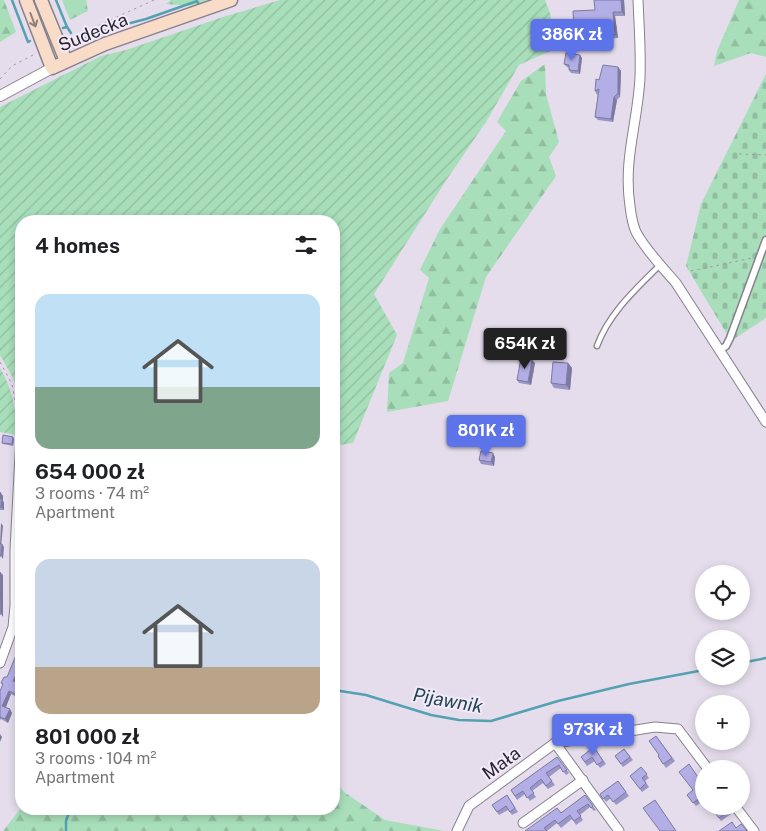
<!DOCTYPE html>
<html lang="en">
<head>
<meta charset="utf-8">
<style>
  :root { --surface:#fff; --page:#f2f2f2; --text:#202124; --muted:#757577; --accent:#5d73ea }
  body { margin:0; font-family:"Public Sans",sans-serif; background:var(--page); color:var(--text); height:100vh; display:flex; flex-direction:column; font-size:19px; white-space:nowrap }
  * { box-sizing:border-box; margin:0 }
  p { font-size:16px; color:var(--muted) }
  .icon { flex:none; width:28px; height:28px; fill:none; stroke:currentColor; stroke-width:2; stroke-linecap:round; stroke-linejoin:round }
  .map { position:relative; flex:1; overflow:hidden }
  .details { position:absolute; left:15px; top:215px; width:325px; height:600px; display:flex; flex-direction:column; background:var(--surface); border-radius:20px; box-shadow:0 2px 8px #0003 }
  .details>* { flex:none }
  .controls { position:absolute; left:695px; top:565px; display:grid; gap:10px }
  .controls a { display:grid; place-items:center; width:55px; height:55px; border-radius:50%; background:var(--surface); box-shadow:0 2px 8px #0003; font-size:25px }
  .price { position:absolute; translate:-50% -42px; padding:0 11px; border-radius:5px; background:var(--accent); color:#fff; font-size:16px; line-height:32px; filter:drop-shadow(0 1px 2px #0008) }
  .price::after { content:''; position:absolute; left:50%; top:30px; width:15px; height:11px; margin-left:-8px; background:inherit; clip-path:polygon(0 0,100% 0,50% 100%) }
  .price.current { background:#222; color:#fff }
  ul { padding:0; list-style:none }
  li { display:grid; align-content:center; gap:10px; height:265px; padding:0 20px }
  li span { display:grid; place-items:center; height:155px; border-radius:15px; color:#555 }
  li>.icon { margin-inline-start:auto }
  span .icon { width:90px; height:90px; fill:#fffc; stroke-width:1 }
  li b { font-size:21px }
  h2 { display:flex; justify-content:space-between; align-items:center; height:60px; padding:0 20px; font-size:21px }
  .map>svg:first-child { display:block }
  .forest { fill:url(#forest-firs) }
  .cemetery { fill:url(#cemetery-stones) }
  .garden { fill:url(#garden-furrows) }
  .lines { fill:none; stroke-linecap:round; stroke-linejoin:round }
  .stream { stroke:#54a1b1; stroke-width:2.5 }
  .service-casing { stroke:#87808e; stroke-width:7 }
  .pedestrian-casing { stroke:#87808e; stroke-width:9 }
  .minor-casing { stroke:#87808e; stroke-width:11 }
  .tertiary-casing { stroke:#87808e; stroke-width:12 }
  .secondary-casing { stroke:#87808e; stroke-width:15 }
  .path { stroke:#9f99a4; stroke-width:1; stroke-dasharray:2.5 4; stroke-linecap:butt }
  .service { stroke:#fff; stroke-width:4.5 }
  .pedestrian { stroke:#fff; stroke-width:6 }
  .minor { stroke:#fff; stroke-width:9 }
  .tertiary { stroke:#fff; stroke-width:10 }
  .secondary { stroke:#f8dcc7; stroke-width:12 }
  .wall { fill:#9a96c6 }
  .shaded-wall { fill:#7d7aa1 }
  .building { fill:#b3aee6; stroke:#7d7aa1 }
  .oneway { stroke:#908079 }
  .labels { text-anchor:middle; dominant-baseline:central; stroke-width:4; stroke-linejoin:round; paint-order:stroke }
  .street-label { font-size:18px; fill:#28252b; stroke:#f2eafa }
  .water-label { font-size:19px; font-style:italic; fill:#20454c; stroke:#f2eafa }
</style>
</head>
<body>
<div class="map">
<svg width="766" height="831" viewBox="0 0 766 831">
  <defs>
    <pattern id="forest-firs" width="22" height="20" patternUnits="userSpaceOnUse" patternTransform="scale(1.25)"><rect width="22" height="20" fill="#a8deba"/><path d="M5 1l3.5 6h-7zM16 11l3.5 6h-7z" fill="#91bea0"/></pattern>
    <pattern id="cemetery-stones" width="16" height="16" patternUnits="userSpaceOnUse" patternTransform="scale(1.25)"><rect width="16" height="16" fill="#a8deba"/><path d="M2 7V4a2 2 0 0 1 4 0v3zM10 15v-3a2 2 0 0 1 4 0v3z" fill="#91bea0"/></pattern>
    <pattern id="garden-furrows" width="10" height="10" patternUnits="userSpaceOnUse" patternTransform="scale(1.25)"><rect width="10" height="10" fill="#a8deba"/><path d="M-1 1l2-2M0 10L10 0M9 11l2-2" fill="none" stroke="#91bea0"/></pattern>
  </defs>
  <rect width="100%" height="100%" fill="#e5ddec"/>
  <!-- forest -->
  <g class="forest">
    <polygon points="0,0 4,0 16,32 0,42"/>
    <polygon points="62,0 86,0 88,11 70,20"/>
    <polygon points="171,0 208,0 193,6 166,4"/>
    <polygon points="739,0 766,0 766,57 751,53 714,66 717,51"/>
    <polygon points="545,64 546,94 559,142 549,157 556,176 486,277 448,401 387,412 389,373 403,363 429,278 420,270 440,229 506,131 497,122 521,81"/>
    <polygon points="334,779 344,792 385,820 444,831 3,831 21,808 334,809"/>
  </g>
  <!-- cemetery -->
  <polygon class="cemetery" points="766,74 766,318 731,341 686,266 701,204"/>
  <!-- garden -->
  <g class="garden">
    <polygon points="280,0 545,0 550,13 557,48 519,65 486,122 447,179 374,294 397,335 353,443 334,446 334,221 21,221 21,403 13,378 0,355 0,107 101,56 126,50 223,17"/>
    <path d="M0 368C13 391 16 409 17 435L0 432Z"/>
  </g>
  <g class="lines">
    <!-- stream -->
    <g class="stream">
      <polyline points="12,0 28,42 30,41"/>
      <polyline points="56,0 67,27"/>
      <polyline points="63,28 67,27 71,33"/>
      <polyline points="78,38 81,40 115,27 146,19 197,1 198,3"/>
      <polyline points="741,663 766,658"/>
      <polyline points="334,690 366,695 431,715 459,720 491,721 558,701 629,684 704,670"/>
      <polyline points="66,831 66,821 70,809"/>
    </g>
    <defs>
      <path id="service" d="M597 346C609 313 636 289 660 265"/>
      <polyline id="pedestrian" points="720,350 726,346 730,338 766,240"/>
      <g id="minor">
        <path d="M638 0C639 25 641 51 640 77 638 122 623 159 630 206 631 214 632 223 636 232 645 249 663 268 676 283L766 422"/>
        <polyline points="0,663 13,627 15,606 15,550 21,436"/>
        <polyline points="555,743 619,831"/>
        <polyline points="735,806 754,831"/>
        <polyline points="523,823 583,780"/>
        <polyline points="457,831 469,806 555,743 655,727 678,729 708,769"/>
      </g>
      <polyline id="tertiary" points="0,96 52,68"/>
      <g id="secondary">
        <polyline points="26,0 52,68 105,44 231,0"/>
        <polyline points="41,0 66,61"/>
      </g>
    </defs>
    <!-- service casing -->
    <use href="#service" class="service-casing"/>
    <!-- pedestrian casing -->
    <use href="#pedestrian" class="pedestrian-casing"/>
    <!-- minor casing -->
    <use href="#minor" class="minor-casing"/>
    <!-- tertiary casing -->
    <use href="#tertiary" class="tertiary-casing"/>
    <!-- secondary casing -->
    <use href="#secondary" class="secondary-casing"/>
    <!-- path -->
    <g class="path">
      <polyline points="69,39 154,0"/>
      <polyline points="0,79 12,66 35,54"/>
      <polyline points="739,154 766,155"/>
      <polyline points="691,271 752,258"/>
      <polyline points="0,362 12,384 20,428"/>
    </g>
    <!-- service -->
    <use href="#service" class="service"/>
    <!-- pedestrian -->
    <use href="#pedestrian" class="pedestrian"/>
    <!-- minor -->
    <use href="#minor" class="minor"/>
    <!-- tertiary -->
    <use href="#tertiary" class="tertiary"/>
    <!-- secondary -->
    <use href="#secondary" class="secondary"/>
  </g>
  <!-- wall -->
  <g class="wall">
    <polygon points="624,0 625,16 615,16 618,38 599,39 596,36 596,32 577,33 574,29 595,10"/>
    <polygon points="580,55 582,58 580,74 571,73 569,70 569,68 567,67 564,64"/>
    <polygon points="618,67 621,71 620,97 617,100 613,122 598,120 595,117 598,94 597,95 595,91 599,80"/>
    <polygon points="532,360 535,363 531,385 519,383 517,380"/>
    <polygon points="568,363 572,368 570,390 554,388 551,383"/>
    <polygon points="13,437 14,439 13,446 3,444 2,443"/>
    <polygon points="495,457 494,466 481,464 479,460"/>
    <polygon points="0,492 3,496 3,501 4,503 4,510 0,510"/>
    <polygon points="21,655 21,673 16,683 20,684 21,686 21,691 18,698 11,694 6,707 12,713 8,723 1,719 0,720 0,691 3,686 1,683 7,677"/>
    <polygon points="656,736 675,761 666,768 658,756 659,755"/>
    <polygon points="594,747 606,764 600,768 595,761 587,766 581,757"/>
    <polygon points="624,749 633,760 623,767 615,756"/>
    <polygon points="557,757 569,773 566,775 561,768 549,777 555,785 548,789 543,783 532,791 536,797 530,801 525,794 517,800 511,790"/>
    <polygon points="641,767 649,778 645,781 649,787 642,792 630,776"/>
    <polygon points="618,781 629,796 616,805 611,798 606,802 600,794"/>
    <polygon points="704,782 704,800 696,806 687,795"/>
    <polygon points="507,795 518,812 512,815 508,810 499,815 492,805"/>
    <polygon points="585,795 596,810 594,811 590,807 580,815 583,820 576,825 572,819 561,828 557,823 547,831 525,831 561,813"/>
    <polygon points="726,806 731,814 721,821 712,809"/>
  </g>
  <!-- shaded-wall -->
  <g class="shaded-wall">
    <polygon points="621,0 624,0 625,16 622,12"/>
    <polygon points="613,12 615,16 618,38 615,35"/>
    <polygon points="580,55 582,58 580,74 578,71"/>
    <polygon points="618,67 621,71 620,97 618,93"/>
    <polygon points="614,97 617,100 613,122 611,119"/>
    <polygon points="532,360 535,363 531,385 528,382"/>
    <polygon points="568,363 572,368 570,390 566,385"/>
    <polygon points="13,437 14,439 13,446 12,444"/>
    <polygon points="493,453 495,457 494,466 491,462"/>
    <polygon points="0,492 3,496 3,501 4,503 4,510 1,507 0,499"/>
    <polygon points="1,523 3,526 1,547 0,545"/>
    <polygon points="2,544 4,547 3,559 1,556"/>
    <polygon points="0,572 3,575 3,617 1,614"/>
    <polygon points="20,666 21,667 21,673 15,684 13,681"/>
    <polygon points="20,684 21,686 21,691 18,698 16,694"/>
    <polygon points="9,691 11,694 5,709 2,706"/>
    <polygon points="10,709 12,713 8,723 5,719"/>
    <polygon points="0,734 2,737 0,742"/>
  </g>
  <!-- building -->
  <g class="building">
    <polygon points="594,0 621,0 622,12 613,12 615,35 596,36 596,28 574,29 573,11 595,10"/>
    <polygon points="566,53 580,55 578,71 569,70 569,65 564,64"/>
    <polygon points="603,65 618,67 618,93 614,97 611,119 595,117 599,89 595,91 596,79 599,80"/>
    <polygon points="521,358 532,360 528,382 517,380"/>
    <polygon points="553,362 568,363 566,385 551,383"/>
    <polygon points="3,435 13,437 12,444 2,443"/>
    <polygon points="481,451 493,453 491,462 479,460"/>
    <polygon points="0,492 0,499 2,499 1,507 0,507"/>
    <polygon points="0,544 2,544 1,556 0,556"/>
    <polygon points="0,572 1,614 0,614"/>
    <polygon points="17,653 21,655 21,666 20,666 13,681 20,684 16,694 9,691 2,706 10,709 5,719 0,717 0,691 3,684 1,683 4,677 7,677"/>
    <polygon points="656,736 672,758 663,764 658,756 659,755 649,741"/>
    <polygon points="594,747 603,761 597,765 592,757 585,762 581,757"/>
    <polygon points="624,749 630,757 621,764 615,756"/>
    <polygon points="557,757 567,770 563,772 559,765 546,773 552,781 546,786 541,779 530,788 534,793 527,798 523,791 515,796 511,790"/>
    <polygon points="689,764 702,783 704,782 704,795 693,803 687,795 693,790 679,772"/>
    <polygon points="641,767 647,774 642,778 646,783 640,789 630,776"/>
    <polygon points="618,781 626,792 613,802 608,795 603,799 600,794"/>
    <polygon points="507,795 515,808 510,812 506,806 497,812 492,805"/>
    <polygon points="585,795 593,806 591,808 588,804 577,811 581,816 574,821 570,815 558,824 555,820 544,828 547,831 525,831 557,808 561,813"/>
    <polygon points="655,800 676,831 660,831 643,808"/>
    <polygon points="716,806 726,806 729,810 719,818 712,809"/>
    <polygon points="732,822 736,828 741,824 747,831 719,831"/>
  </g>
  <!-- one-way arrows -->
  <defs><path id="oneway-shaft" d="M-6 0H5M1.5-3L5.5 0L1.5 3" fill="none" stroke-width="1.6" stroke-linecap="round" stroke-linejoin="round" transform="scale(1.25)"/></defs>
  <use class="oneway" href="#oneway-shaft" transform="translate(33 20) rotate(69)"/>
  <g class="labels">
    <!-- street labels -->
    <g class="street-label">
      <text transform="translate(93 32) rotate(-22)">Sudecka</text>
      <text transform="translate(501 763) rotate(-36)">Mała</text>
    </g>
    <!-- water labels -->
    <g class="water-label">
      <text transform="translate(448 700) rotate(10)">Pijawnik</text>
    </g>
  </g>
</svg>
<div class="controls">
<a><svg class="icon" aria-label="locate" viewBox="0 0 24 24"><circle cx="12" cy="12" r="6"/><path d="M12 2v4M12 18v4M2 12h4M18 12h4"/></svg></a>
<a><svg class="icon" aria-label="layers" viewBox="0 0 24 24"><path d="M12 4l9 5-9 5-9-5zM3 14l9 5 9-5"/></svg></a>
<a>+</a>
<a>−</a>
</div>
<b class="price" style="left:572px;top:61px">386K zł</b>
<b class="price current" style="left:525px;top:370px">654K zł</b>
<b class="price" style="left:486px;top:457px">801K zł</b>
<b class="price" style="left:593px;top:756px">973K zł</b>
<section class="details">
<h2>4 homes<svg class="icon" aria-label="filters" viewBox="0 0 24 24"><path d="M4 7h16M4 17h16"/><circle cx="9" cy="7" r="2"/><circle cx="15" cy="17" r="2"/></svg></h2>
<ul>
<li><span style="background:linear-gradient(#bfe0f5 60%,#7fa58c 0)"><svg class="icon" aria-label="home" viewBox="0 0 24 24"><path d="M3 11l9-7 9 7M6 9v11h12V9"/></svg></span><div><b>654 000 zł</b><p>3 rooms · 74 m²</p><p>Apartment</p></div></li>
<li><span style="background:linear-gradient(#c9d6e8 70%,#b9a48a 0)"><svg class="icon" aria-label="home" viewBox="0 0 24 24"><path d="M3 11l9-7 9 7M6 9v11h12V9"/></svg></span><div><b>801 000 zł</b><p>3 rooms · 104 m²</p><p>Apartment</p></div></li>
</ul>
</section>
</div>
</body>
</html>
